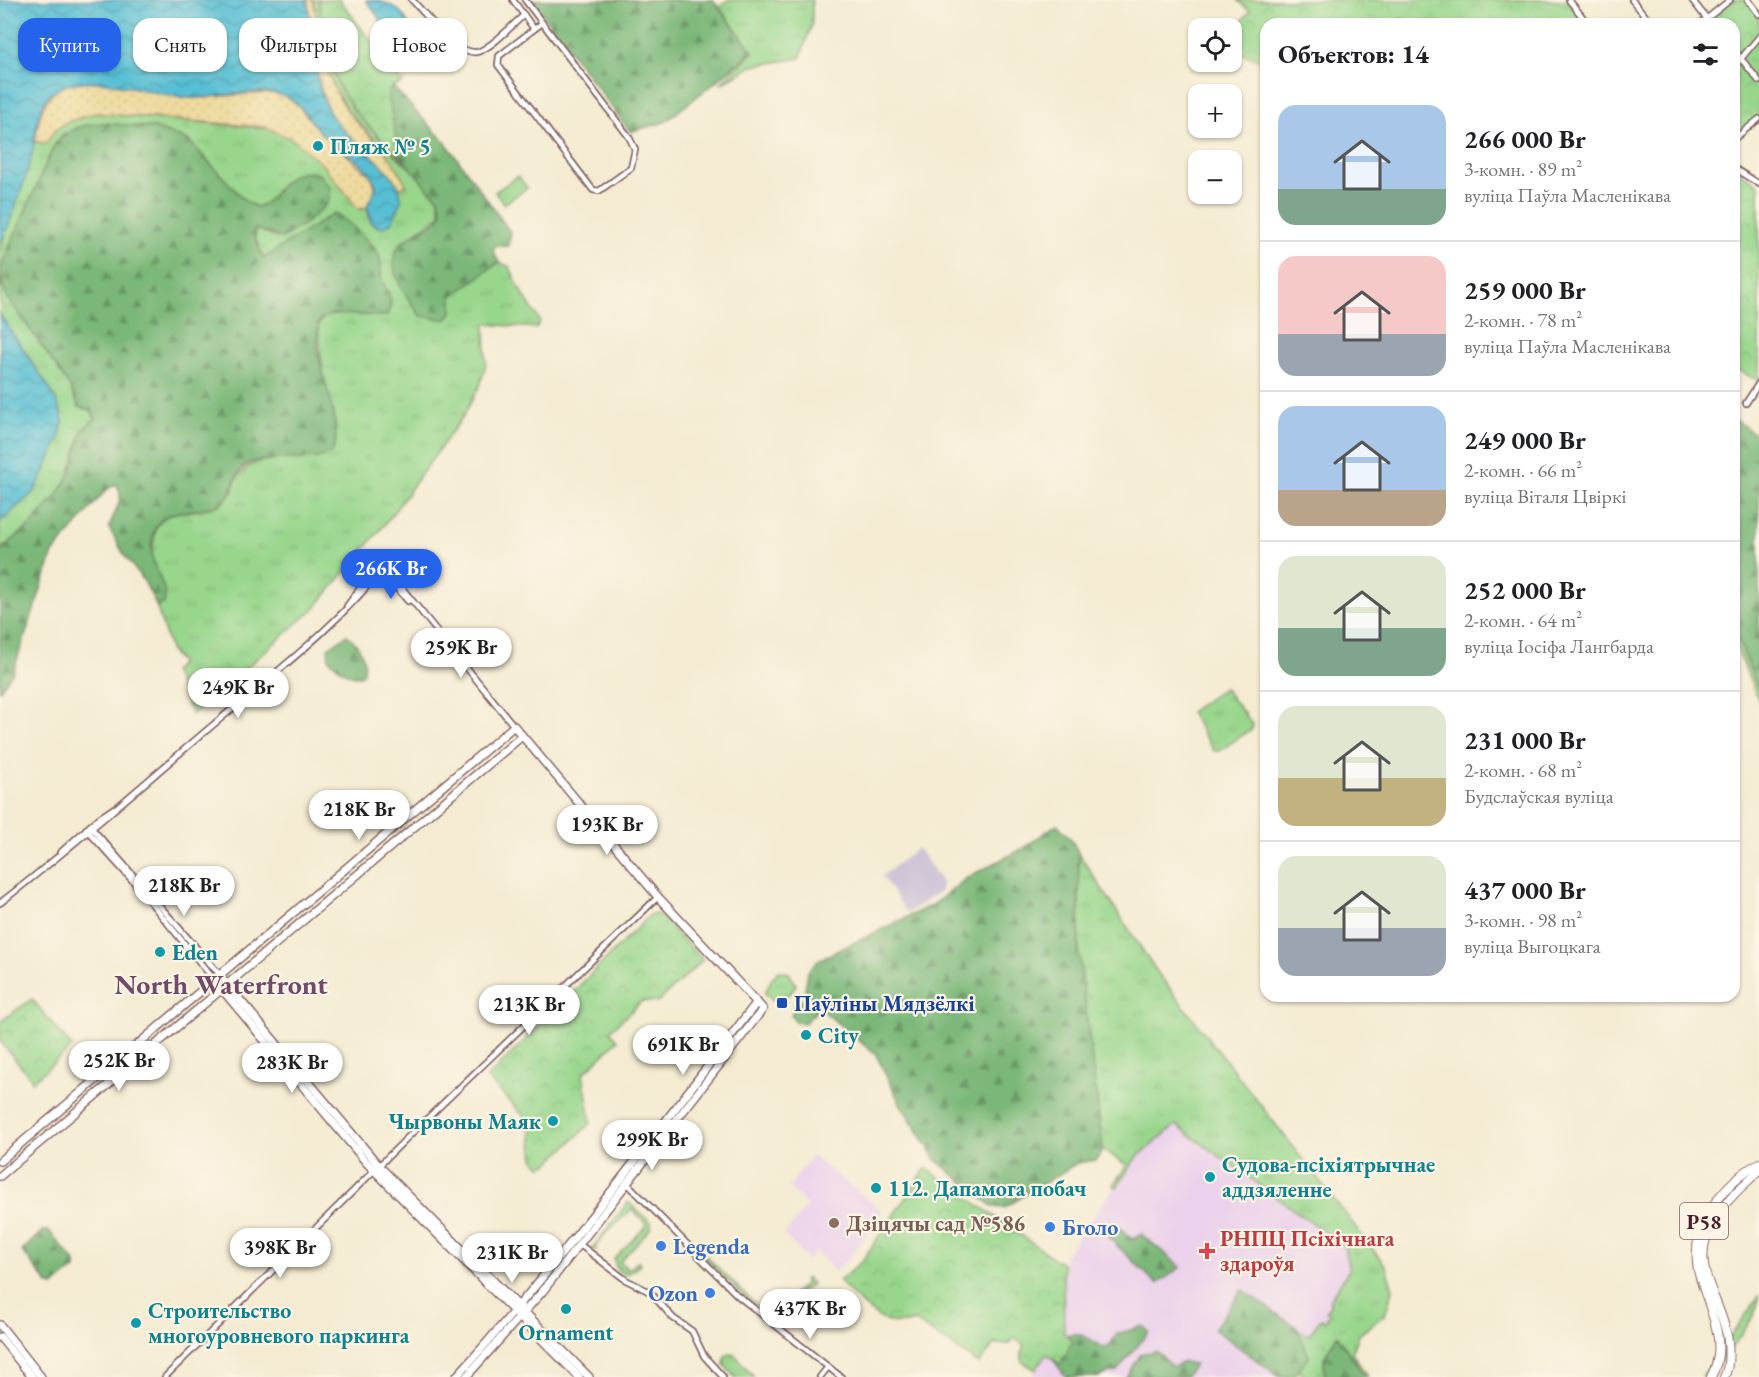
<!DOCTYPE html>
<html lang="ru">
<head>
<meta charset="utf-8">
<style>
  :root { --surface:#fff; --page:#f2f2f2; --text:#202124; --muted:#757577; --line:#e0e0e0; --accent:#2563eb }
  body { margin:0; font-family:"EB Garamond",serif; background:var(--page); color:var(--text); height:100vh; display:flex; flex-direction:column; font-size:22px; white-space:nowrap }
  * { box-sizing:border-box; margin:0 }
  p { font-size:20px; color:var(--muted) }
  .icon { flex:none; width:33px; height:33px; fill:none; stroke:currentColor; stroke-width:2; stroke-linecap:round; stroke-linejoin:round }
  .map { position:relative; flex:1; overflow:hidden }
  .details { position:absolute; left:1260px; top:18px; width:480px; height:984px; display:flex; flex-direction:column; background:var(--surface); border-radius:18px; box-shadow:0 2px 4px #0004 }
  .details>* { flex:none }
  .top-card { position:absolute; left:18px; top:18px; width:570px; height:54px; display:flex; gap:12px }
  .tools { position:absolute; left:1188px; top:18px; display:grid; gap:12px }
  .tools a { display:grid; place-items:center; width:54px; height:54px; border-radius:12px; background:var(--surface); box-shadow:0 2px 4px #0004; font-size:30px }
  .price { position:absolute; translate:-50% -51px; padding:0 14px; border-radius:21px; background:#fff; color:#222; font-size:20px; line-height:39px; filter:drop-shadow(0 2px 3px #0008) }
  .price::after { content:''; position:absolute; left:50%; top:36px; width:18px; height:14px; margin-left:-9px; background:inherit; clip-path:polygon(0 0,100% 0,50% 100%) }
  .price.current { background:var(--accent); color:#fff }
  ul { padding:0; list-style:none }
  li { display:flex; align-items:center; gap:18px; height:150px; padding:0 18px }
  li+li { border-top:2px solid var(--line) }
  li span { display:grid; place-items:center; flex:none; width:168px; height:120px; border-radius:18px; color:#555 }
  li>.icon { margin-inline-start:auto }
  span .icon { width:72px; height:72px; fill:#fffc; stroke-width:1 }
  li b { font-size:26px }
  h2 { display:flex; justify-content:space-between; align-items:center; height:72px; padding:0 18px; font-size:26px }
  .pill { padding:0 21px; border-radius:18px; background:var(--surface); box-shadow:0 2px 4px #0004; font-size:21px; line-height:54px }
  .pill.current { background:var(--accent); color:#fff }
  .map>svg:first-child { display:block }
  .built { fill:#ebd1eb }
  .industrial { fill:#cbbfd5 }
  .grass { fill:url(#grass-tufts); stroke:#717a5c; stroke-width:1.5 }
  .forest { fill:url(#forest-firs); stroke:#626b52; stroke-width:1.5 }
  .sand { fill:url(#sand-dots); stroke:#9c7c64; stroke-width:1.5 }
  .park { fill:url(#park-crowns); stroke:#717a5c; stroke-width:1.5 }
  .pitch { fill:#98d68c; stroke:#717a5c; stroke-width:1.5 }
  .water { fill:url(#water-waves); stroke:#506f80; stroke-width:1.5 }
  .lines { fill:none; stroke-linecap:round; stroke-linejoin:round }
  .street-casing { stroke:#866665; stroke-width:8 }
  .secondary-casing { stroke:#866665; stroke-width:10 }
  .primary-casing { stroke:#866665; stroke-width:10 }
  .street { stroke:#fff; stroke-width:4.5 }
  .secondary { stroke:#fff; stroke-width:7 }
  .primary { stroke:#fff; stroke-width:8 }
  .culture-dot { fill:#0f9aa8; stroke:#fcf5e5; stroke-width:2 }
  .transit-dot { fill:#1a4fb4; stroke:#fcf5e5; stroke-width:2 }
  .education-dot { fill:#8d6e63; stroke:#fcf5e5; stroke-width:2 }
  .shop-dot { fill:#3f7fe0; stroke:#fcf5e5; stroke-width:2 }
  .health-dot { fill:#e0444e; stroke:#fcf5e5; stroke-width:2 }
  .labels { text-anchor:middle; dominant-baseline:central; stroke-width:4.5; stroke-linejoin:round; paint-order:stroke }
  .shield { fill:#fcf5e5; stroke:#7f5f63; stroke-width:1.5 }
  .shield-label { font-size:21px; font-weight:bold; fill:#4a1f2b }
  .culture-label { font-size:22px; font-weight:bold; fill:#0d838f; stroke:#fcf5e5; text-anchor:start }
  .transit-label { font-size:22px; font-weight:bold; fill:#164399; stroke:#fcf5e5; text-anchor:start }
  .education-label { font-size:22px; font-weight:bold; fill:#785e54; stroke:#fcf5e5; text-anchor:start }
  .shop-label { font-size:22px; font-weight:bold; fill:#366cbe; stroke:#fcf5e5; text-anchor:start }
  .health-label { font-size:22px; font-weight:bold; fill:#be3a42; stroke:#fcf5e5; text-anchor:start }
  .district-label { font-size:28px; font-weight:bold; fill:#714a69; stroke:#fcf5e5 }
</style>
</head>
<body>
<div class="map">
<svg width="1759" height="1377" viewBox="0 0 1759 1377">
  <defs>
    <pattern id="grass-tufts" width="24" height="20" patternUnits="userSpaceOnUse" patternTransform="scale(1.5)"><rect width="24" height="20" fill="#98d68c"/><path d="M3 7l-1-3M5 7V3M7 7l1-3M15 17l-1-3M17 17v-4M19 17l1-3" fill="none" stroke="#84b779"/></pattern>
    <pattern id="forest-firs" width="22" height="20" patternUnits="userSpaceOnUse" patternTransform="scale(1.5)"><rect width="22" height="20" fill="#7ab778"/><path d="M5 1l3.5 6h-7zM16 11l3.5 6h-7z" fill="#669463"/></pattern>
    <pattern id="sand-dots" width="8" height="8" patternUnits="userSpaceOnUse" patternTransform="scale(1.5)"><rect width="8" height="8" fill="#eeda9e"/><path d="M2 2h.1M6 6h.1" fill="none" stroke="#cebb88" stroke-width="1.8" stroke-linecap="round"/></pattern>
    <pattern id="park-crowns" width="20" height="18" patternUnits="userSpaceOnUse" patternTransform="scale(1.5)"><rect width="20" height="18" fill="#98d68c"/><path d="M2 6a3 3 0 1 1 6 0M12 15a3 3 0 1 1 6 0" fill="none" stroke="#84b779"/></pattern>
    <pattern id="water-waves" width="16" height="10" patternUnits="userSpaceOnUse" patternTransform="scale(1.5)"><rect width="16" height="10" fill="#57bfd4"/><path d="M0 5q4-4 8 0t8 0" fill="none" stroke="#4a9bac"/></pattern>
  </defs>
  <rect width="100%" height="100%" fill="#fcf5e5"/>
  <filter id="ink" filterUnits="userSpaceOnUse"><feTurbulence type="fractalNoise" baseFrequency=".0167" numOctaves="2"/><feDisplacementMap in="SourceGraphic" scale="12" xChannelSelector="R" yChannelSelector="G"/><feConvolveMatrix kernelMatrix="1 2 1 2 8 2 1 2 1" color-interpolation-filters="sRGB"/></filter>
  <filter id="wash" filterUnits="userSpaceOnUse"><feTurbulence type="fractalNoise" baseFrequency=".008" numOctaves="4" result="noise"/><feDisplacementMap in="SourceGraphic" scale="24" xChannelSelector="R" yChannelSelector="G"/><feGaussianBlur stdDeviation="1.35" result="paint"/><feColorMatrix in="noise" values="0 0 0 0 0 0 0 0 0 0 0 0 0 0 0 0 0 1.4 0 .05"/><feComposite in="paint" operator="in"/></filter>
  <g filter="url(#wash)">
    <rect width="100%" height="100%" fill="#f4ebd2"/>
    <!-- built -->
    <g class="built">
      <polygon points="1176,1125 1344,1246 1349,1270 1329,1301 1331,1303 1330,1314 1325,1321 1321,1319 1308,1336 1296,1328 1309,1356 1294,1377 1032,1377 1046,1354 1059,1363 1064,1333 1064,1257 1135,1159"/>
      <polygon points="812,1156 882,1210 849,1259 834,1271 816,1252 808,1260 784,1235 807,1206 789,1187"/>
    </g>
    <!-- industrial -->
    <polygon class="industrial" points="918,848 942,882 941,891 907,913 882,876"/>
    <!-- grass -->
    <g class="grass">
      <path d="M313 0H318L328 55 339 87 356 113 397 157 420 177 429 190 438 197 441 215 415 233 396 250 410 301 421 316 433 317 452 312V296L499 262 510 267 519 288 540 321 536 328 485 324 486 364 480 385 464 415 389 519 316 607 192 715 173 671 181 663 171 652 156 605 160 606 163 588 151 560 156 527 165 517 175 513 200 510 232 493C238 451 288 459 321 457L336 442 324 382 318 325 326 315H339L381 277V263L375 249 341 217 264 258C260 249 252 238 257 229L277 238 313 173C273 173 279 203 256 207L245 201 189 141 153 128 105 123 63 134 54 146 3 262 1 286 69 385 79 407 91 410 96 419 83 429 70 473 59 493 31 525 0 550V522L35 491 59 439 63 422 61 412 52 392 0 315V245L35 141 45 144 55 130 65 123 94 113 273 129C296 139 317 157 334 176 343 187 349 201 361 210L367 208 371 223 381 228C395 224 403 203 399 188L406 185 382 146 349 113 336 91 328 72Z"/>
      <polygon points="727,0 812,0 812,24 800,58 752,66 720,84 753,52 719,7"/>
      <polygon points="1734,629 1759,691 1759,702 1734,641"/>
      <polygon points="1224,688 1253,725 1252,729 1219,751 1214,751 1190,712"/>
      <polygon points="1079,854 1157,972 1386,1266 1393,1290 1385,1314 1359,1335 1352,1353 1368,1377 1365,1377 1337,1336 1324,1358 1325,1377 1307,1377 1298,1371 1309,1356 1296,1327 1308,1336 1321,1319 1325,1321 1330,1314 1326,1311 1331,1304 1329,1301 1349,1270 1344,1246 1176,1125 1135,1159 1117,1187 1113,1185 1127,1165 1103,1150 1079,954"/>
      <polygon points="779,971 789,973 796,985 790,994 771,1000 765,993 772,978"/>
      <polygon points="628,1202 651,1222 651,1228 620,1261 628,1270 639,1261 640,1265 627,1275 617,1271 614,1259 647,1225 632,1209 603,1236 595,1248 597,1250 591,1250"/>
      <polygon points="705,1255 761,1309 759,1310 704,1258"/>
      <polygon points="807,1278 812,1284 771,1314 767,1310 771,1307 774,1309 806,1283 804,1280"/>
      <path d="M1759 1296C1759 1319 1722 1358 1707 1377H1702Z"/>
    </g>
    <!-- forest -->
    <g class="forest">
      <polygon points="532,0 713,0 753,52 665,122 630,132"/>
      <path d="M392 86 446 143 511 233 508 246H495L493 251 499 262 452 296V312L447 320 420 316C411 301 397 286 394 267 387 236 433 231 441 215 443 210 439 202 438 197L429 190 398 153 388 92Z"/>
      <path d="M105 123 154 128 189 141 245 201 256 207C279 203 281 161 320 175L331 189 328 203 306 223 282 238 257 229 254 236 264 258 334 213C346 219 376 246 380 258 382 265 379 270 381 277 386 291 397 301 386 316L331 314 320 321C308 360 346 416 333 451 321 462 299 458 284 459 273 460 258 459 248 464 229 474 237 498 216 506 197 513 164 506 155 529 142 565 170 579 164 604L156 605 144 581 125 556 109 528C112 514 127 498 116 484L106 490 53 553 13 672 0 690V550L31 525 59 493 70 473 83 429 95 419 91 410 79 407 69 385 5 294 0 274 3 262 54 146C68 128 82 124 105 123Z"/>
      <polygon points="1734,419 1759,437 1759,691 1734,629"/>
      <path d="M347 635C358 643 370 662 362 675 349 679 338 668 329 659L328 648Z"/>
      <polygon points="1057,824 1071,839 1079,854 1079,954 1103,1150 1096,1160 1077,1163 1004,1208 993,1207 937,1161 901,1105 876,1055 822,1010 817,1011 804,1023 796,1022 791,1015 795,1003 803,1001 808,971 818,960 934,904 968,877 1022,849"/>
      <polygon points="1117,1226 1133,1239 1141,1234 1181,1267 1157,1284 1108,1237"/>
      <polygon points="42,1231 49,1231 75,1262 76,1268 54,1286 49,1285 22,1251"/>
      <polygon points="1242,1290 1296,1327 1309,1356 1294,1377 1280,1377 1214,1329"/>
      <path d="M1143 1326 1149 1332 1116 1372H1109L1100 1377H1066L1052 1358C1066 1325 1076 1329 1103 1348L1110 1345 1117 1334Z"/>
      <polygon points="1337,1335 1365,1377 1325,1377 1324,1358"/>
      <polygon points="1156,1351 1173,1367 1184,1362 1195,1364 1185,1377 1126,1377 1141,1354"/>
    </g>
    <!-- sand -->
    <g class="sand">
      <path d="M307 0H313C321 39 324 81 349 113 370 140 391 150 406 185L399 188C386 161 358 151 340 129 312 93 316 42 307 0Z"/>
      <path d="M100 81 188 98 270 93 286 96 296 103 321 133 372 177 376 191 367 208 358 209 323 165 292 139 264 127 94 113 65 123 55 130 46 144 35 141C42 96 51 81 100 81Z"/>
    </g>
    <!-- park -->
    <g class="park">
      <polygon points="318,0 340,0 403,83 392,87 388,92 398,153 405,163 356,113 339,87 328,55"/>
      <polygon points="1237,0 1568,0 1587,24 1266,24 1266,63 1232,49 1232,33 1250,11"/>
      <polygon points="1730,0 1748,0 1759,14 1759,119 1734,139 1734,24 1700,24"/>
      <polygon points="1734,168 1759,185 1759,381 1734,368"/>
      <polygon points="651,914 658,914 703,960 658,1002 642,1001 610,1031 618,1040 583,1074 591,1123 548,1164 541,1166 534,1159 530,1122 487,1078"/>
      <polygon points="32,999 72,1047 33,1081 0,1041 0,1022"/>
      <path d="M926 1168 1063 1265 1064 1333 1073 1341 1060 1364 1046 1354 1036 1370 1023 1362 1021 1353 1024 1345 1014 1338 1010 1344H994L979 1364 915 1321C882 1332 861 1303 839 1281L862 1261Z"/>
      <polygon points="730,1354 735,1355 754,1377 735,1377 724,1365 725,1356"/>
    </g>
    <!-- pitch -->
    <polygon class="pitch" points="518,176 527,188 504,204 495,192"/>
    <!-- water -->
    <g class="water">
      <path d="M0 0H307C315 35 312 75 327 108 343 142 399 165 401 198 402 208 392 215 393 222L381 228 370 221 371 216 367 206 376 187C371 163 338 151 322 134 309 121 302 103 284 96 262 87 222 97 199 98 159 100 87 65 53 92 34 106 37 138 31 159 22 187 13 219 0 245Z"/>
      <path d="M366 0C402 0 413 23 416 56L394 60 391 49H388L386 28Z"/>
      <polygon points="0,315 52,392 61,412 63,422 59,439 35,491 0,522"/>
    </g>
  </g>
  <g filter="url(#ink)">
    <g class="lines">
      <defs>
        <g id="street">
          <path d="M412 0C426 14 460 60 480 51 496 44 511 26 524 15"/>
          <polyline points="513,0 534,29"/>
          <polyline points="525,0 629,137 635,149 631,168 599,191 593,190 498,65 499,56 542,23"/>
          <polyline points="1569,0 1588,24"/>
          <polyline points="1632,0 1652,24"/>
          <polyline points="1692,0 1711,24"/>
          <polyline points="1748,0 1759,14"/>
          <polyline points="1700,24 1730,0"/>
          <polyline points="1734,50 1759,81"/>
          <polyline points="1734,67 1759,37"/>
          <polyline points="1734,139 1759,119"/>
          <polyline points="1734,168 1759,184"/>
          <polyline points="1746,403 1759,383"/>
          <polyline points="380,569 408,601"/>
          <polyline points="347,606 380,561 514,726"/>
          <polyline points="90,826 220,975"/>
          <polyline points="86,829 133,881 221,988"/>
          <polyline points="60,853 99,818 114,808"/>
          <path d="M0 903C74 846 142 785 213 725 272 675 337 627 384 566"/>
          <polyline points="626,1182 737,1295 841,1377"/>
          <polyline points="579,1244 626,1280 650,1292 673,1318 692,1331 704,1356 723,1377"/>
          <polyline points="165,1377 411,1134 658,897"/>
          <polyline points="820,1377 828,1367"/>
        </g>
        <g id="secondary">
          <polyline points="225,982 379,1166 589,1377"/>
          <polyline points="221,988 366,1162 579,1377"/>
          <polyline points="0,1161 514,726 658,897 763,1009 542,1292 466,1377"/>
          <polyline points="0,1176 522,736"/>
          <polyline points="0,1325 41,1377"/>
          <polyline points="0,1337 32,1377"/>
          <path d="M456 1377C564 1259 659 1129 757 1002"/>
        </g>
        <g id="primary">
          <path d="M1711 1377C1730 1342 1708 1308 1699 1274 1687 1229 1722 1184 1759 1163"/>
          <path d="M1724 1377C1730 1367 1729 1352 1728 1341 1725 1318 1713 1298 1706 1275 1693 1230 1729 1197 1759 1171"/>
        </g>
      </defs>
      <!-- street casing -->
      <use href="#street" class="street-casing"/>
      <!-- secondary casing -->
      <use href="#secondary" class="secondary-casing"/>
      <!-- primary casing -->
      <use href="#primary" class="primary-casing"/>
      <!-- street -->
      <use href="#street" class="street"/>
      <!-- secondary -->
      <use href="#secondary" class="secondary"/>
      <!-- primary -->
      <use href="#primary" class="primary"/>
    </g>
  </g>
  <!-- markers -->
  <g class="culture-dot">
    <circle cx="318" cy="146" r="6"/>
    <circle cx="160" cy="952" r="6"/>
    <circle cx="806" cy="1035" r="6"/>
    <circle cx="553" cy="1121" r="6"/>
    <circle cx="1210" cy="1177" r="6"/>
    <circle cx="876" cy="1188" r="6"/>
    <circle cx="566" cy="1309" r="6"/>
    <circle cx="136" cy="1323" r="6"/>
  </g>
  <rect class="transit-dot" x="776" y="997" width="12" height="12" rx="3"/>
  <circle class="education-dot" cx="834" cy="1223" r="6"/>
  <g class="shop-dot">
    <circle cx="1050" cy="1227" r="6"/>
    <circle cx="661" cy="1246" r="6"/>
    <circle cx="710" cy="1293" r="6"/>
  </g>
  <path class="health-dot" d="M1204 1242h6v6h6v6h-6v6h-6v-6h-6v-6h6z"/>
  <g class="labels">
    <!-- shield labels -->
    <rect class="shield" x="1680" y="1203" width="48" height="36" rx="4.5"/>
    <g class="shield-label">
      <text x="1704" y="1221">Р58</text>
    </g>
    <!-- culture labels -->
    <g class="culture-label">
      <text x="330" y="146">Пляж № 5</text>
      <text x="172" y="952">Eden</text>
      <text x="818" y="1035">City</text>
      <text x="541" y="1121" text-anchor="end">Чырвоны Маяк</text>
      <text x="1222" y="1164">Судова-псіхіятрычнае<tspan x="1222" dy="25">аддзяленне</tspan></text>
      <text x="888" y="1188">112. Дапамога побач</text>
      <text x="148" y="1310">Строительство<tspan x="148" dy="25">многоуровневого паркинга</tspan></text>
      <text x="566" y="1332" text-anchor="middle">Ornament</text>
    </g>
    <!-- transit labels -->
    <g class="transit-label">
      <text x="794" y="1003">Паўліны Мядзёлкі</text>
    </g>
    <!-- education labels -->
    <g class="education-label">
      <text x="846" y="1223">Дзіцячы сад №586</text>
    </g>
    <!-- shop labels -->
    <g class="shop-label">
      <text x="1062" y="1227">Бголо</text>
      <text x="673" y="1246">Legenda</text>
      <text x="698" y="1293" text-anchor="end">Ozon</text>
    </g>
    <!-- health labels -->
    <g class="health-label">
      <text x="1220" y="1238">РНПЦ Псіхічнага<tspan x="1220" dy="25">здароўя</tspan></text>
    </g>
    <!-- district labels -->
    <g class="district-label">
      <text x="221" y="984">North Waterfront</text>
    </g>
  </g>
</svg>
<div class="tools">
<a><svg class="icon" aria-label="locate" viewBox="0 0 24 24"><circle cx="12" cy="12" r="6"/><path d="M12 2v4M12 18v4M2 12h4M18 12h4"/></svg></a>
<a>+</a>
<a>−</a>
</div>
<b class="price current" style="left:391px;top:600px">266K Br</b>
<b class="price" style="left:461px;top:679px">259K Br</b>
<b class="price" style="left:238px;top:719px">249K Br</b>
<b class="price" style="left:359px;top:841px">218K Br</b>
<b class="price" style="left:607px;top:856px">193K Br</b>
<b class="price" style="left:184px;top:917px">218K Br</b>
<b class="price" style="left:529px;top:1036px">213K Br</b>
<b class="price" style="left:683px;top:1076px">691K Br</b>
<b class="price" style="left:119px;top:1092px">252K Br</b>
<b class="price" style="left:292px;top:1094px">283K Br</b>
<b class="price" style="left:652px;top:1171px">299K Br</b>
<b class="price" style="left:280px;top:1279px">398K Br</b>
<b class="price" style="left:512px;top:1284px">231K Br</b>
<b class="price" style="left:810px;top:1340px">437K Br</b>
<div class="top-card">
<a class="pill current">Купить</a>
<a class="pill">Снять</a>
<a class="pill">Фильтры</a>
<a class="pill">Новое</a>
</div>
<section class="details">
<h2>Объектов: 14<svg class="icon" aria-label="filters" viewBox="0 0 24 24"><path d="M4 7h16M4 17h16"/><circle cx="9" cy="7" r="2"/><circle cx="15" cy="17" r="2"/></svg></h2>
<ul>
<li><span style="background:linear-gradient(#a9c7e8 70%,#7fa58c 0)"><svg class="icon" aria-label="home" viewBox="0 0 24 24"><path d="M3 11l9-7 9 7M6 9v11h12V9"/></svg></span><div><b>266 000 Br</b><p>3-комн. · 89 m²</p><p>вуліца Паўла Масленікава</p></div></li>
<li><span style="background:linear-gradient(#f6c9c9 65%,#9aa5b1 0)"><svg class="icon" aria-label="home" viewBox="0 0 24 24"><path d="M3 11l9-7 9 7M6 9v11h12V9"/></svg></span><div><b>259 000 Br</b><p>2-комн. · 78 m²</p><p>вуліца Паўла Масленікава</p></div></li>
<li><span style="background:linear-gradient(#a9c7e8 70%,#b9a48a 0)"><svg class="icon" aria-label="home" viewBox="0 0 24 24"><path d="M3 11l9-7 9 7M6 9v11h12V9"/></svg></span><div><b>249 000 Br</b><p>2-комн. · 66 m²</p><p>вуліца Віталя Цвіркі</p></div></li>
<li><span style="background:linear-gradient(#dfe7d0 60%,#7fa58c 0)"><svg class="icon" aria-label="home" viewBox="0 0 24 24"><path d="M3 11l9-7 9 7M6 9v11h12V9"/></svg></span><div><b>252 000 Br</b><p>2-комн. · 64 m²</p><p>вуліца Іосіфа Лангбарда</p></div></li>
<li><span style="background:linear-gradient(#dfe7d0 60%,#c2b280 0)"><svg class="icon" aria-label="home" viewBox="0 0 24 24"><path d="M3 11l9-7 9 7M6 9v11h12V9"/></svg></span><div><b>231 000 Br</b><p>2-комн. · 68 m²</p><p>Будслаўская вуліца</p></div></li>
<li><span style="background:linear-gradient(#dfe7d0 60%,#9aa5b1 0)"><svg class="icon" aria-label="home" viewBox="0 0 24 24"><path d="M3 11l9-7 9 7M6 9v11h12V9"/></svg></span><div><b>437 000 Br</b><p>3-комн. · 98 m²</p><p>вуліца Выгоцкага</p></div></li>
</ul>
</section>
</div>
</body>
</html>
